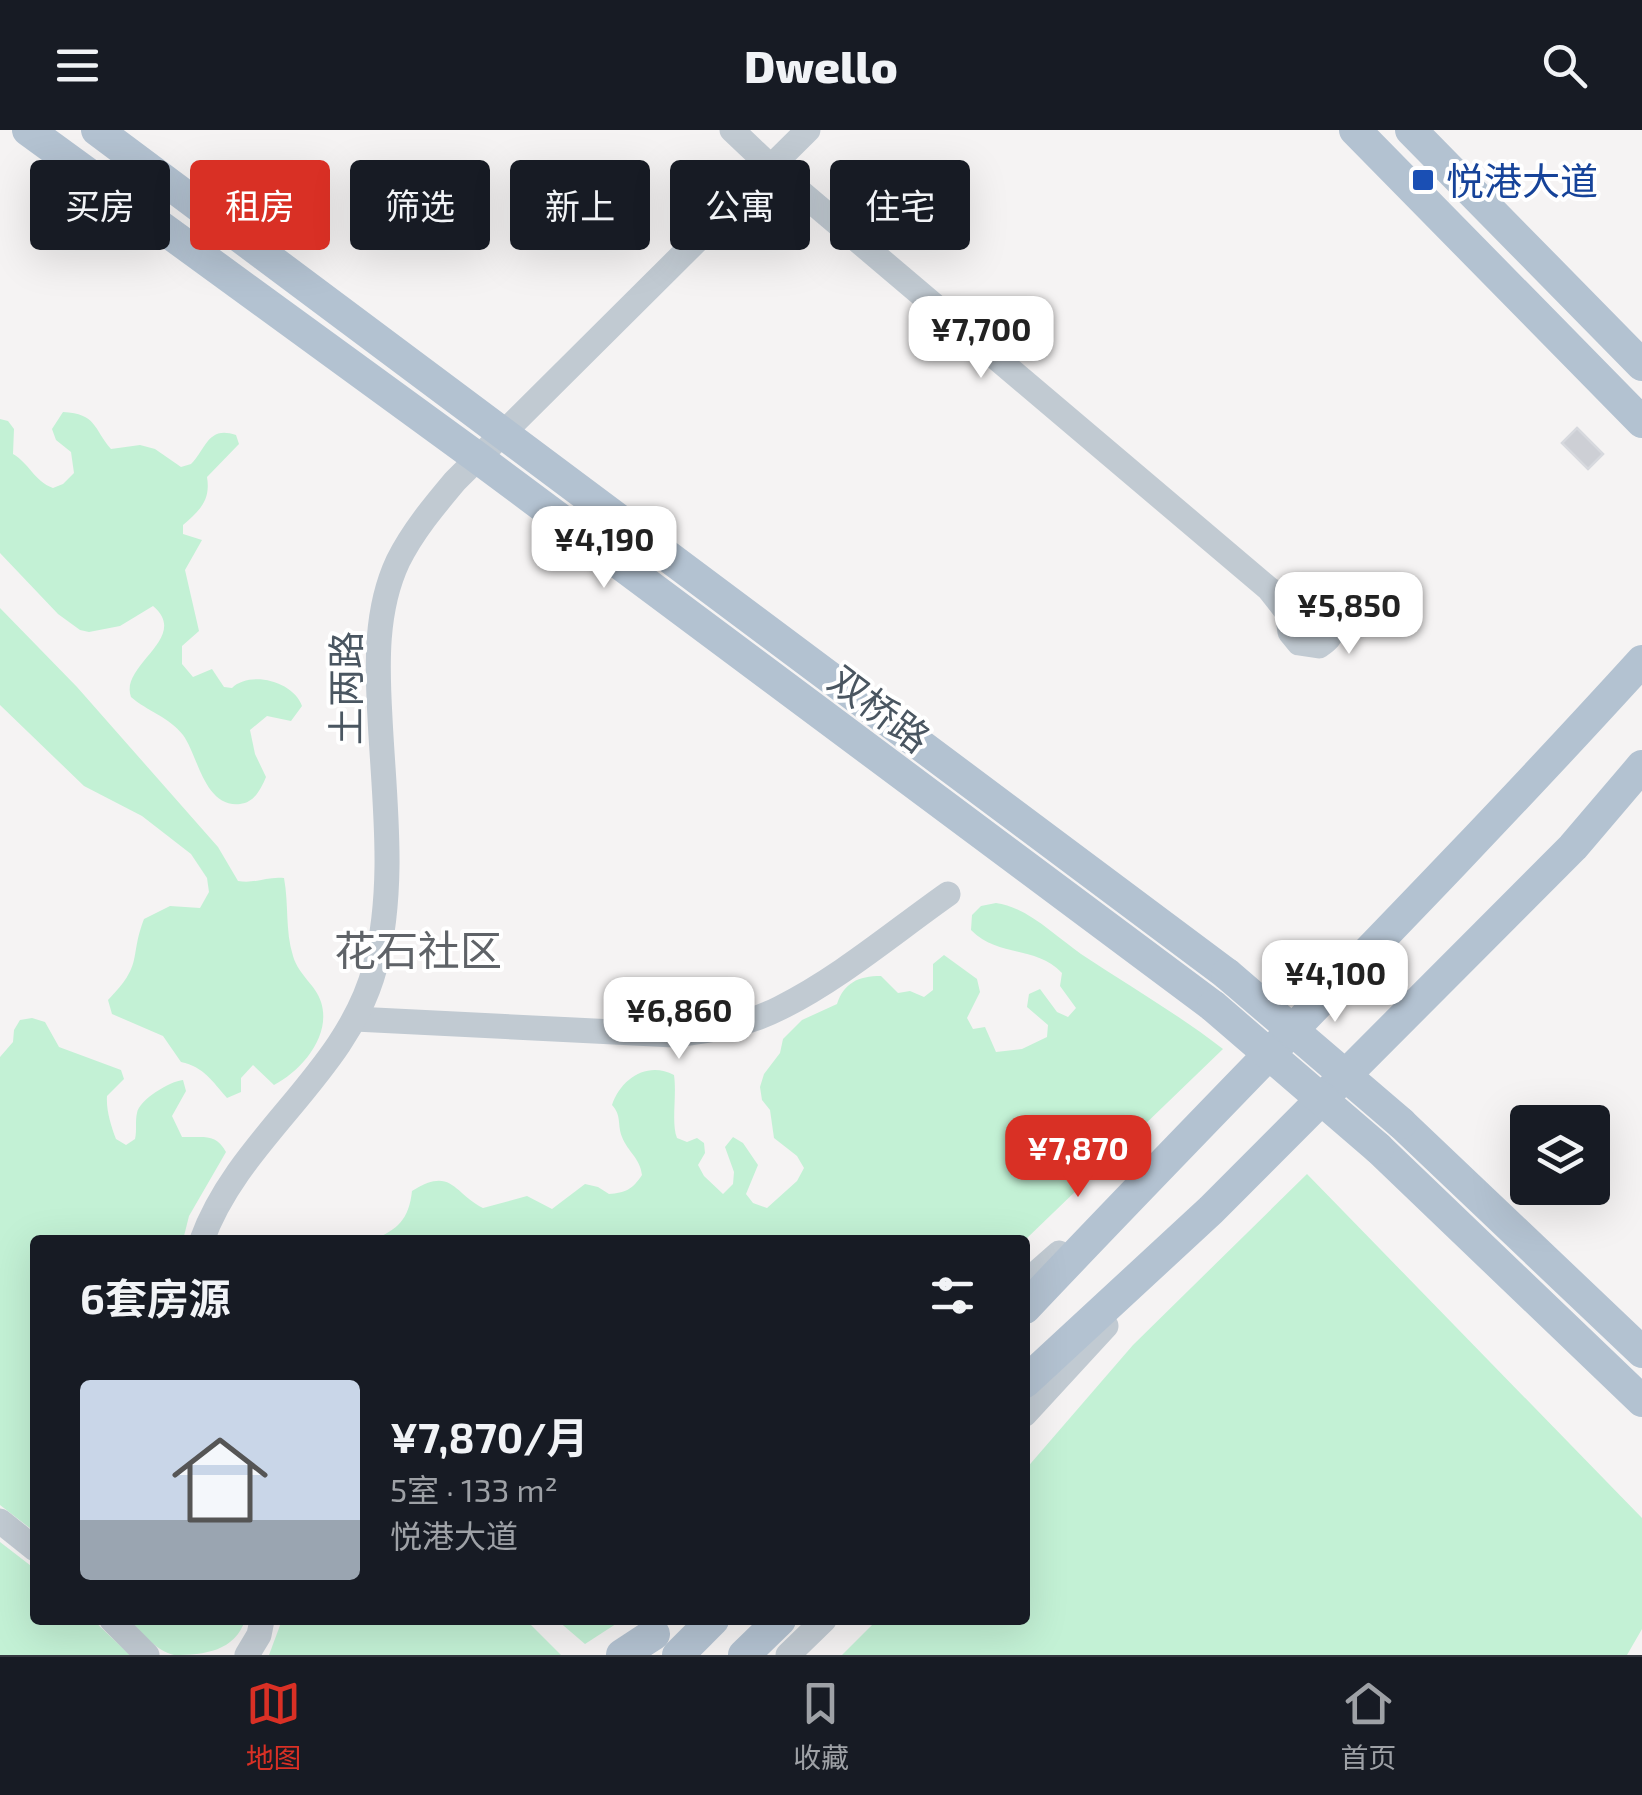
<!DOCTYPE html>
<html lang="zh">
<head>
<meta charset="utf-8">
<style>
  :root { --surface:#171b24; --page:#20242c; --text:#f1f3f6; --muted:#9ea1a6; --line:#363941; --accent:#d93025 }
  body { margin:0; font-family:"Exo 2","Noto Sans SC",sans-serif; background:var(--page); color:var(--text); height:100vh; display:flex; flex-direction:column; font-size:38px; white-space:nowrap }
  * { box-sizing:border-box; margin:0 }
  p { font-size:32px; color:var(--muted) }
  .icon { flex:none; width:55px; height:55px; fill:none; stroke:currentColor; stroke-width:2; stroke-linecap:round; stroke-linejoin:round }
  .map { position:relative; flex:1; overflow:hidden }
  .details { position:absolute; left:30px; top:1105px; width:1000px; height:390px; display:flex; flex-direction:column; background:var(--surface); border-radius:10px; box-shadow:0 10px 40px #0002 }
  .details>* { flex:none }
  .guide { position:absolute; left:30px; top:30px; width:1000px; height:90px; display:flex; gap:20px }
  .fabs { position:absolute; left:1510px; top:975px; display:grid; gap:20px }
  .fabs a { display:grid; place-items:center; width:100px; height:100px; border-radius:10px; background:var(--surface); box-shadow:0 10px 40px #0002; font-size:50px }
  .price { position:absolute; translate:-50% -85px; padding:0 22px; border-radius:20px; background:#fff; color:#222; font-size:32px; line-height:65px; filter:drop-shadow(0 2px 5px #0008) }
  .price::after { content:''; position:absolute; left:50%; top:60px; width:30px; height:22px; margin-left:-15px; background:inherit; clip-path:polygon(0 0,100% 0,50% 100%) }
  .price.on { background:var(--accent); color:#fff }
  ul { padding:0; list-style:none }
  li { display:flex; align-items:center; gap:30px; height:250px; padding:0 50px }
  li span { display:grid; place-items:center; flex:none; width:280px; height:200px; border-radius:10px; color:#555 }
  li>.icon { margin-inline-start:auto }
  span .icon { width:120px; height:120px; fill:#fffc; stroke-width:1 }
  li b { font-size:42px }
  h2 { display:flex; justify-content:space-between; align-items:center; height:120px; padding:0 50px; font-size:42px }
  .chip { padding:0 35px; border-radius:10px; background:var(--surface); box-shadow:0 10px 40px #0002; font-size:35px; line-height:90px }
  .chip.on { background:var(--accent); color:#fff }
  header { display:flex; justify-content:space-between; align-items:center; height:130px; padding:0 50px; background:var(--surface); font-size:45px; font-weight:800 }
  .tab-bar { display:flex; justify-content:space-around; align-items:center; height:140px; border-top:2px solid var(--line); background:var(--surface); font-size:28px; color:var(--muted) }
  .tab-bar a { display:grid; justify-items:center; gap:5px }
  .tab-bar .on { color:var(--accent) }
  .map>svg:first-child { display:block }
  .green { fill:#c3f1d5 }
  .building { fill:#cdcfd5; stroke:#d7d9de; stroke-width:2.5 }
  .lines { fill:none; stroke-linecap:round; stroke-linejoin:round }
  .minor { stroke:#c1cad2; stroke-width:25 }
  .major { stroke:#b3c2d1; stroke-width:32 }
  .major-bridge { stroke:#b3c2d1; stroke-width:32 }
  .transit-dot { fill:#1a4fb4; stroke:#fff; stroke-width:4 }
  .labels { text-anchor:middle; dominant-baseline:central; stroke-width:8; stroke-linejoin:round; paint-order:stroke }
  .transit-label { font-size:38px; fill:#164399; stroke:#fff; text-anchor:start }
  .street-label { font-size:38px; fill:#4a5661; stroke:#fff }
  .quarter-label { font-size:42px; fill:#5f6368; stroke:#fff }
</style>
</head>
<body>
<header><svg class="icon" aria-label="menu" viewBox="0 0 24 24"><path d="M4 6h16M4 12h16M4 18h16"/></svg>Dwello<svg class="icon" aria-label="search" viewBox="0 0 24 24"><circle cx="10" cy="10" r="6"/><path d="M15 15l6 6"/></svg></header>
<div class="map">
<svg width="1642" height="1525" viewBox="0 0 1642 1525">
  <rect width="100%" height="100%" fill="#f5f3f3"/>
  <!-- green -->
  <g class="green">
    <path d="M63 282C97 284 93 298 111 319L140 315 155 319 181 337 191 334C206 319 208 295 236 305L239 314 207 347C211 371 199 381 183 395V404L202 410 185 440 199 501 182 516V534L193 547 212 539 224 557 232 558C251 540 294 552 302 576L291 591 267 586 250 600 255 624 266 647C261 659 254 673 240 674 204 678 198 625 183 605 169 587 147 581 131 567 119 535 191 508 153 476L120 496 89 502 80 500 58 484 0 423V289L8 291 14 299 13 324C29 333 34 351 53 358L63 354 74 343 71 322 56 310 52 299Z"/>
    <path d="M0 478 77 557 218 717 238 751C256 754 267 746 284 748 289 775 285 800 293 826 299 846 316 855 321 872 332 906 301 941 274 955L253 935 241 948V962L227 968C212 951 204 937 181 932L163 906 112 884 108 870C144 834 129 828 144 789L170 776 200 778 209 762 207 748 191 724 142 686 84 656 0 575Z"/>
    <path d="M996 773C1027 777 1055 806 1081 824 1129 856 1178 884 1223 919L1025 1110H372C398 1100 409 1089 412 1061 452 1036 453 1063 483 1078L527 1066 552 1079 585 1054 598 1057 609 1064C625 1063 633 1059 642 1045 640 1028 628 1022 622 1007 617 994 622 986 612 975 621 948 648 931 674 945 677 965 671 994 677 1008L687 1012 697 1008 704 1013 705 1023 698 1035 704 1046 723 1064 733 1054 734 1042 725 1017 733 1007 743 1013 758 1035 746 1064 753 1073 767 1078 797 1051 804 1038 797 1026 774 1008 770 980 762 970 760 957 764 944 780 923 783 909 802 890 837 874C844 853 858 846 881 846L898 863 910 861 924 867 933 860V834L944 825 977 849 980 862 967 888 973 899 985 897 996 922 1022 919 1047 907 1048 895 1027 877 1029 864 1040 859 1057 882 1068 887 1076 878 1060 856 1062 843C1035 815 999 828 971 800L972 785 981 776Z"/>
    <path d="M32 888 45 892 59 917 121 940 124 949 107 966C106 980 111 996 116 1009L126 1015 135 1009C137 1000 135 991 137 983 139 970 170 951 183 950L186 961 172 986 182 1007C201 1008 216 1002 226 1022L189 1086 183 1110H35V1402L0 1375V927L13 912 14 900 20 890Z"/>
    <polygon points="1307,1044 1642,1388 1642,1499 1627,1525 842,1525 877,1490 1025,1490 1025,1340 1133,1215"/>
    <polygon points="0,1412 35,1439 35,1490 93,1490 130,1525 0,1525"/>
    <path d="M129 1490H245C235 1521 205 1525 174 1525 156 1521 141 1502 129 1490Z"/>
    <polygon points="282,1490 526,1490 561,1525 269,1525"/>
    <polygon points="557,1490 622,1490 585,1514"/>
  </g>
  <!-- building -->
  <polygon class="building" points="1577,298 1603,324 1588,339 1562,313"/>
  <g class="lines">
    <!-- minor -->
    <g class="minor">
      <path d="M732 0 771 37 1269 459C1276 463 1283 467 1290 471 1306 477 1335 469 1333 497 1332 507 1326 511 1319 516L1299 513 1290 502 1287 482 1269 459"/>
      <path d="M355 889 674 905C710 901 747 895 780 878 840 848 894 802 948 764"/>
      <path d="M202 1110C239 1007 347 944 375 837 396 755 384 670 380 588 377 536 375 480 398 431 413 401 434 376 455 351L808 0"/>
      <polyline points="1025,1153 1059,1123"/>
      <polyline points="1025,1284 1106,1196"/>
      <polyline points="0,1391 35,1419"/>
      <polyline points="112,1490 147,1525"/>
      <polyline points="247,1525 259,1505 262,1490"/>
      <polyline points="788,1525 824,1490"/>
    </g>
    <!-- major -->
    <g class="major">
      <polyline points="28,0 478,328 1213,876"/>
      <polyline points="97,0 1227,844"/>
      <polyline points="1355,0 1642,292"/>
      <polyline points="1411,0 1642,235"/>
      <polyline points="1401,993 1642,1222"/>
      <polyline points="1378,1018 1642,1271"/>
      <path d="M1025 1178C1230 961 1441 752 1642 531"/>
      <polyline points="1025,1252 1211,1080 1573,717 1642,636"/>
      <polyline points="622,1525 654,1504"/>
      <polyline points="678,1525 713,1490"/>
      <polyline points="744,1525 780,1490"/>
    </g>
    <!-- major-bridge -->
    <g class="major-bridge">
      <polyline points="1227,844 1401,993"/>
      <polyline points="1213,876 1378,1018"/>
    </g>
  </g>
  <!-- markers -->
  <rect class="transit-dot" x="1411" y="38" width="24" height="24" rx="5"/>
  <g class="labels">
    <!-- transit labels -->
    <g class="transit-label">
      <text x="1446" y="50">悦港大道</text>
    </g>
    <!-- street labels -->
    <g class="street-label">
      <text transform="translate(345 558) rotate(-90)">土两路</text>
      <text transform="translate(880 578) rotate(37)">双桥路</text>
    </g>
    <!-- quarter labels -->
    <g class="quarter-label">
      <text x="418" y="819">花石社区</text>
    </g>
  </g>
</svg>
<div class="fabs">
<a><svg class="icon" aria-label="layers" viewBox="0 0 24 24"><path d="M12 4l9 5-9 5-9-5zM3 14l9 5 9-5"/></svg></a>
</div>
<b class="price" style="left:981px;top:251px">¥7,700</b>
<b class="price" style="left:604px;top:461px">¥4,190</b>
<b class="price" style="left:1349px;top:527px">¥5,850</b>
<b class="price" style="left:1335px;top:895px">¥4,100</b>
<b class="price" style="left:679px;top:932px">¥6,860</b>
<b class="price on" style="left:1078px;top:1070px">¥7,870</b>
<div class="guide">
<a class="chip">买房</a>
<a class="chip on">租房</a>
<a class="chip">筛选</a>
<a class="chip">新上</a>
<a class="chip">公寓</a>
<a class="chip">住宅</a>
</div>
<section class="details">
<h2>6套房源<svg class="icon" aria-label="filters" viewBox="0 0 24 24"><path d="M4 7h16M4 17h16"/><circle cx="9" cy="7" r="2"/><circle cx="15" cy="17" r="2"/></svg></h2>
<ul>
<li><span style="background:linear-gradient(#c9d6e8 70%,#9aa5b1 0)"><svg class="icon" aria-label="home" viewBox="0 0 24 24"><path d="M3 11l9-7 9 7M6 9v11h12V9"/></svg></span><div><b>¥7,870/月</b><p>5室 · 133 m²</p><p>悦港大道</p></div></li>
</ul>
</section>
</div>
<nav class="tab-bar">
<a class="on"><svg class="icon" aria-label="map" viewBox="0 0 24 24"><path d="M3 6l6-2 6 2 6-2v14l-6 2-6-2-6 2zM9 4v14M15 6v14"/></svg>地图</a>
<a><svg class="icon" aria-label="saved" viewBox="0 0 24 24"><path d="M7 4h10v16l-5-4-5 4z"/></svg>收藏</a>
<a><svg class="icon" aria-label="home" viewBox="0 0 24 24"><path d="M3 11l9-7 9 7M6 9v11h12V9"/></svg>首页</a>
</nav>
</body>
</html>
